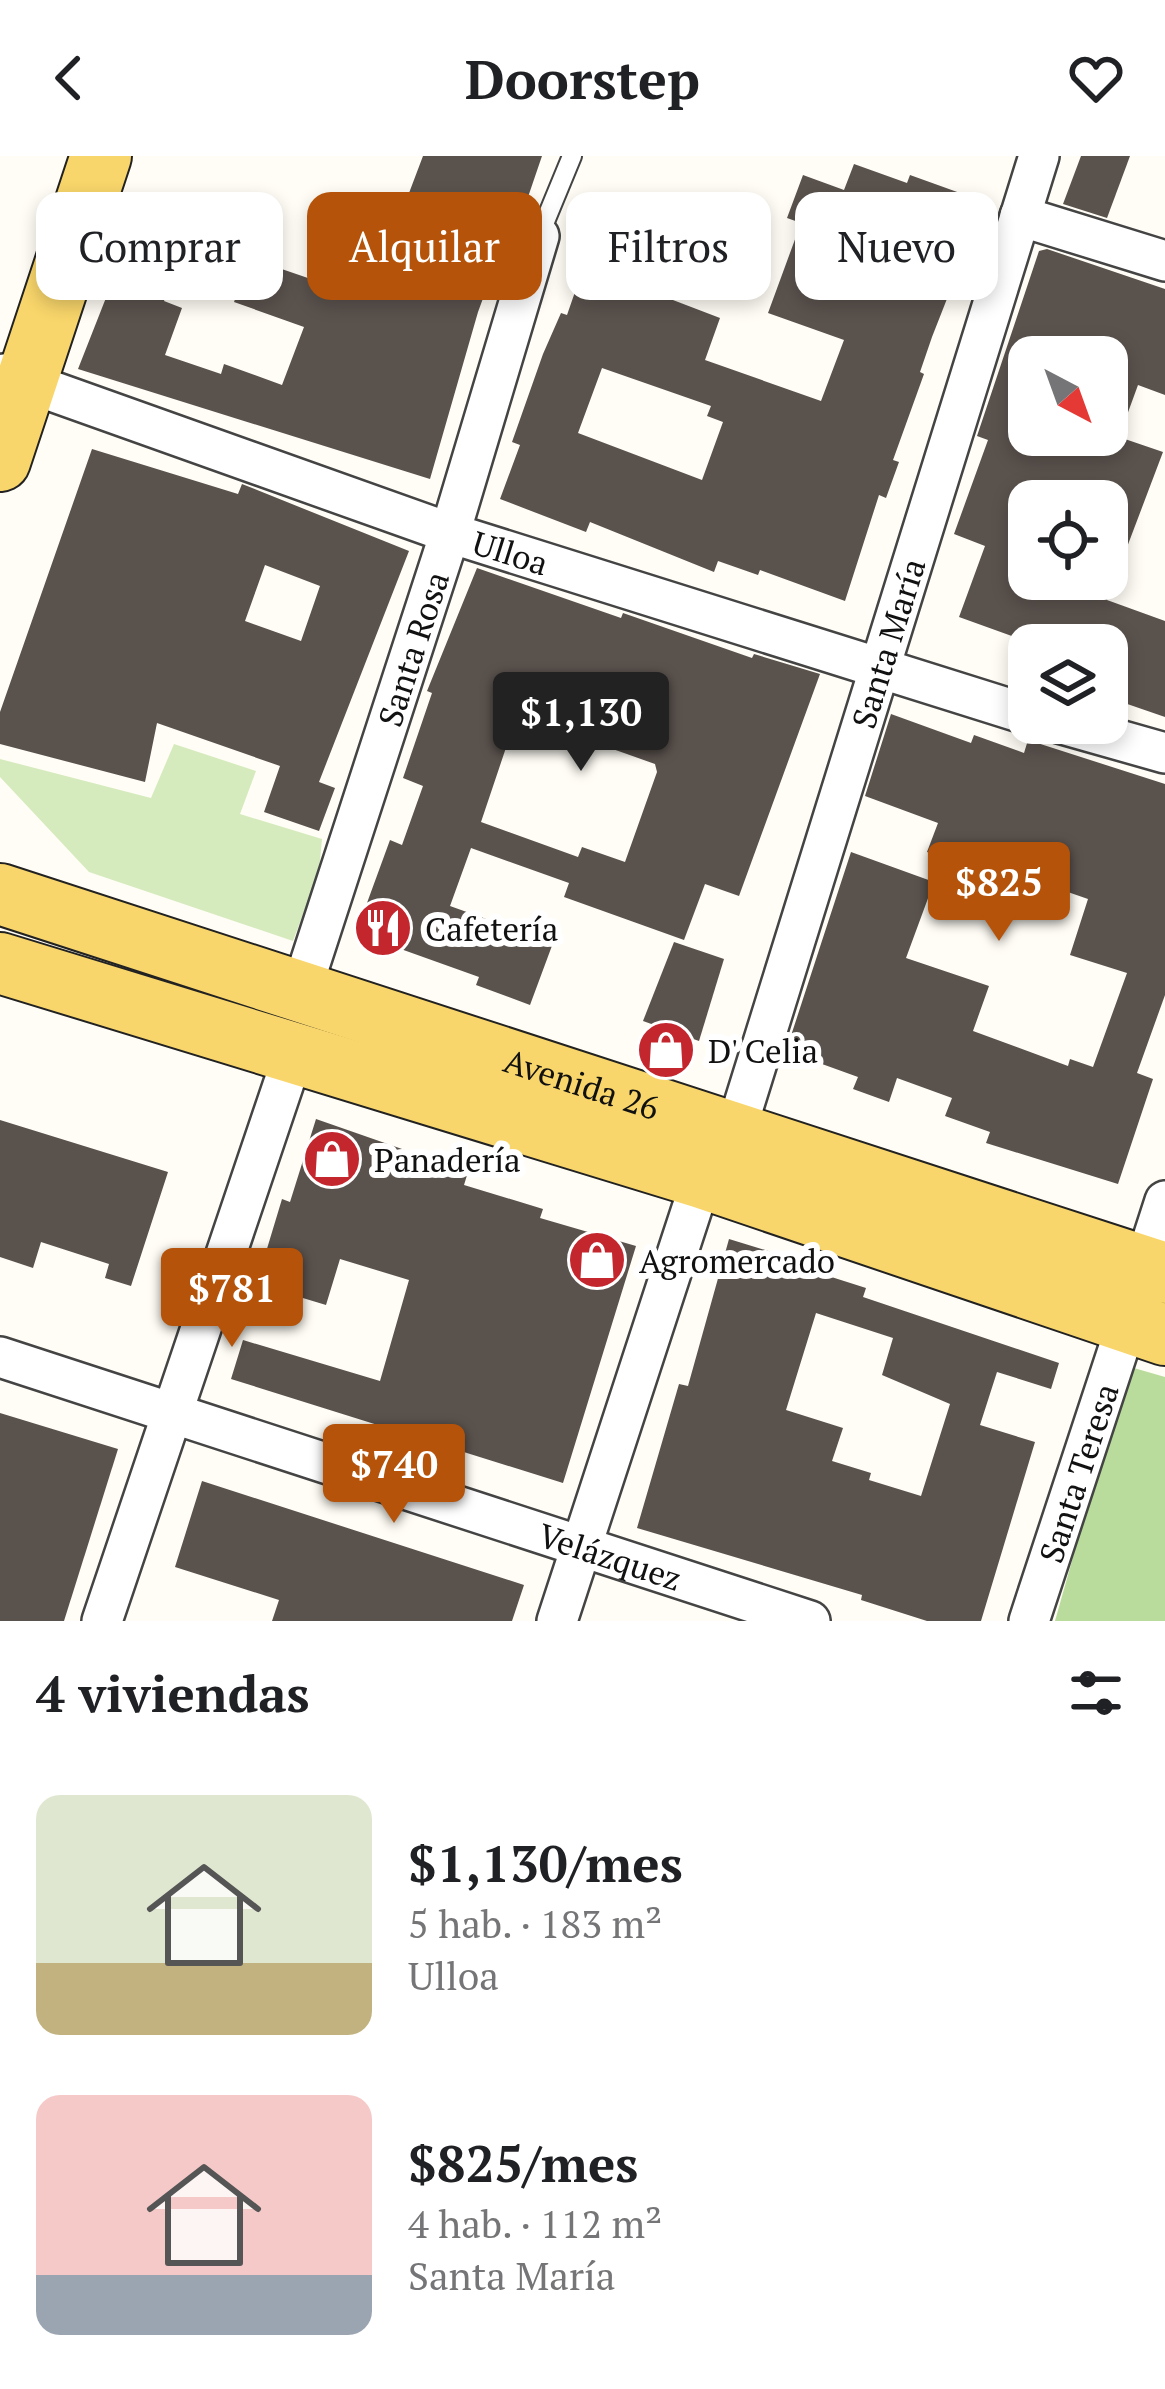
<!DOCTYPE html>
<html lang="es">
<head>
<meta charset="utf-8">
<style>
  :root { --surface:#fff; --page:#f2f2f2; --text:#202124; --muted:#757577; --accent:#b45309 }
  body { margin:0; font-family:"PT Serif",serif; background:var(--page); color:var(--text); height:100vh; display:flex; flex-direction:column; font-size:45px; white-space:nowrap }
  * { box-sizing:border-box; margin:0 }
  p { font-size:39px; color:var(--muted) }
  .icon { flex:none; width:66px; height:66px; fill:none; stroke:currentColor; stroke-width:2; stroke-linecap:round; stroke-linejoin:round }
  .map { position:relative; height:1465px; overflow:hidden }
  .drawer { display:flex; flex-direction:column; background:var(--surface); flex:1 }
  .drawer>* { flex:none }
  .guide { position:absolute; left:36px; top:36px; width:1095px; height:108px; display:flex; gap:24px }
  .needle { width:78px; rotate:139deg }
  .tools { position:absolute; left:1008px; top:180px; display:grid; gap:24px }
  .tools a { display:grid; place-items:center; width:120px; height:120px; border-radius:24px; background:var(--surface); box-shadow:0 6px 18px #0003; font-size:60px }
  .price { position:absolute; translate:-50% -102px; padding:0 27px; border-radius:12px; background:var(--accent); color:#fff; font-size:39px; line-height:78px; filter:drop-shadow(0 3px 6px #0008) }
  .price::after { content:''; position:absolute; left:50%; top:72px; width:36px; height:27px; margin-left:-18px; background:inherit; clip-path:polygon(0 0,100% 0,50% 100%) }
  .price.active { background:#222; color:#fff }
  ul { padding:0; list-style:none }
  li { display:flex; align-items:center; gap:36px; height:300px; padding:0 36px }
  li span { display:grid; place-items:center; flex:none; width:336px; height:240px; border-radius:24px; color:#555 }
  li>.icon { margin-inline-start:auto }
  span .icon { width:144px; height:144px; fill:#fffc; stroke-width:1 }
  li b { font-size:51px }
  h2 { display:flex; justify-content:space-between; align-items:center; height:144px; padding:0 36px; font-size:51px }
  .tag { padding:0 42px; border-radius:24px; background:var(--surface); box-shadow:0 6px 18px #0003; font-size:42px; line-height:108px }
  .tag.active { background:var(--accent); color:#fff }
  header { display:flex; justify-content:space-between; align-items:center; height:156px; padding:0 36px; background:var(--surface); font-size:54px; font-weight:600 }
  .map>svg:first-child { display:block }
  .green { fill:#d5ebbd }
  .forest { fill:#b9dc9c }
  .building { fill:#5a524d; fill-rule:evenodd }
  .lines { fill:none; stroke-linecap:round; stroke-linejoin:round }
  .lane-casing { stroke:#444; stroke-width:22 }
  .street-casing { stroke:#444; stroke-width:44 }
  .primary-casing { stroke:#222; stroke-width:64 }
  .lane { stroke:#fff; stroke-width:18 }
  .street { stroke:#fff; stroke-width:39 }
  .primary { stroke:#f9d66b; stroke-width:60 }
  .labels { text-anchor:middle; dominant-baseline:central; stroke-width:12; stroke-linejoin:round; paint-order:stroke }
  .street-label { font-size:33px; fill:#111; stroke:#fff }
  .poi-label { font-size:33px; fill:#111; stroke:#fff; text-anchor:start }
</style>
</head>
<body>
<header><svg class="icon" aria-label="back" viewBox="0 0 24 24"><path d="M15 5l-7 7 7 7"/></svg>Doorstep<svg class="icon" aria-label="heart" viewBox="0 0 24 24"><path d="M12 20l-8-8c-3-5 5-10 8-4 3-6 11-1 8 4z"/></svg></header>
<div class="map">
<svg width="1165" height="1465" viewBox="0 0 1165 1465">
  <rect width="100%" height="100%" fill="#fffdf5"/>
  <!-- green -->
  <polygon class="green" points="174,588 256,615 240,658 322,683 319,715 293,785 89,716 0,621 0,603 151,642"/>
  <!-- forest -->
  <polygon class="forest" points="1127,1210 1165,1221 1165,1465 1055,1465"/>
  <!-- building -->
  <g class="building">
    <polygon points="423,0 542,0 528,41 521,39 478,156 430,323 78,213 146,40 195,58 164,145 182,152 165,199 221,218 224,208 282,229 304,171 234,146 250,102 369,143"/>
    <polygon points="1081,0 1130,0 1107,62 1063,48"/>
    <path d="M854 8 907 27 910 19 985 46 932 181 920 216 924 218 893 304 899 306 886 342 879 339 845 445 760 414 758 419 718 405 714 416 590 366 586 376 500 343 520 289 512 286 543 198 561 157 567 159 584 110 720 162 705 204 821 245 844 184 768 157 801 67 787 62 803 19 844 34ZM602 212 711 250 707 260 723 266 702 324 578 277Z"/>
    <path d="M1047 93 1165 133V239L1138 229 1119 281 1163 296 1107 444 1165 465V561L1107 541V489H1037L959 461 985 390 954 378 988 284 977 280 1039 95ZM1029 201H1107V279H1029ZM1029 345H1107V423H1029Z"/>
    <path d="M92 293 238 338 242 328 409 395 319 626 335 632 319 675 264 656 280 610 157 567 145 626 0 588V556ZM265 409 320 430 301 485 245 465Z"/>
    <path d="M477 412 621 462 623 457 752 502 754 498 820 518 739 740 705 728 684 784 564 741 569 727 471 692 450 750 553 787 530 849 476 829 479 821 356 777 390 684 402 689 423 630 403 622 432 537 427 535ZM517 559 655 608 657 616 625 706 582 691 578 701 481 666Z"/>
    <polygon points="891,558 971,587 974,579 1024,597 1028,584 1165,628 1165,839 1137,917 1153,923 1118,1028 986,987 990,976 945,960 952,942 897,922 889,946 853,933 858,921 786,895 851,696 934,726 906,802 989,830 973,875 1068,910 1070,903 1093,911 1127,817 1070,799 1088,743 993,710 990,720 927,696 938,667 865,640"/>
    <polygon points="674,786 724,803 699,885 643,865"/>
    <polygon points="316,963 468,1016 464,1029 543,1053 540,1062 636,1090 563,1327 231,1223 243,1184 380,1225 409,1124 340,1103 326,1149 247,1125 257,1093 266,1096 282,1043 290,1046"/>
    <polygon points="0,964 168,1016 131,1130 105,1122 109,1108 41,1086 33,1112 0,1101"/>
    <path d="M729 1083 824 1112 822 1118 866 1132 863 1141 1059 1207 1051 1233 997 1216 980 1269 1035 1286 981 1465H927L861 1444 862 1439 637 1372 679 1228 688 1230ZM816 1157 893 1182 882 1219 950 1248 921 1340 869 1324 871 1317 832 1305 843 1272 786 1254Z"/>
    <polygon points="0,1257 118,1293 64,1465 0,1465"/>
    <polygon points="202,1325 524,1429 512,1465 272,1465 279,1444 175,1411"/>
  </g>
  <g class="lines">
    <defs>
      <polyline id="lane" points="539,80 572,0"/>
      <g id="street">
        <polyline points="1020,60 1165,105"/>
        <path id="s1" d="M4 218 450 377 1029 559"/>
        <polyline points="1059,567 1165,597"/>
        <path id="s2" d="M301 835 450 377 539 80"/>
        <path id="s3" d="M736 974 1039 0"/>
        <polyline points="1144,1110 1165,1045"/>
        <path id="s4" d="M0 1201 810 1465"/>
        <polyline points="102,1465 293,900"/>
        <polyline points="557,1465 702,1022"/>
        <path id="s5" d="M1029 1465 1127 1167"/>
      </g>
      <g id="primary">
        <polyline points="0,305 101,0"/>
        <path id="s6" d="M0 738 1165 1117"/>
        <polyline points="0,807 702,1022 1165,1179"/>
      </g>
    </defs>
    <!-- lane casing -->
    <use href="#lane" class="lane-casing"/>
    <!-- street casing -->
    <use href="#street" class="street-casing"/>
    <!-- primary casing -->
    <use href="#primary" class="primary-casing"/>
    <!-- lane -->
    <use href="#lane" class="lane"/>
    <!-- street -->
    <use href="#street" class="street"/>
    <!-- primary -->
    <use href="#primary" class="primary"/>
  </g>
  <!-- icons -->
  <defs>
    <symbol id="restaurant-disc" viewBox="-11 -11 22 22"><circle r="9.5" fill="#c4262e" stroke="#fff"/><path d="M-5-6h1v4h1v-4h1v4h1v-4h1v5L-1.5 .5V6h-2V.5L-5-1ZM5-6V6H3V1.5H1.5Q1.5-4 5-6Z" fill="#fff"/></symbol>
    <symbol id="shop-disc" viewBox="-11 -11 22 22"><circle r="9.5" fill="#c4262e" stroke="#fff"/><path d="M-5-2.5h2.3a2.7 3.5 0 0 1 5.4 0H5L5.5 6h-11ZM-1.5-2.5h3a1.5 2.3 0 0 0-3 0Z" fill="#fff"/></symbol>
  </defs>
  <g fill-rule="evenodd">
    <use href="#restaurant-disc" x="350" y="739" width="66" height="66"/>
    <use href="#shop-disc" x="633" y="861" width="66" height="66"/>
    <use href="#shop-disc" x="299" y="970" width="66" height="66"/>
    <use href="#shop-disc" x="564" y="1071" width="66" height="66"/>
  </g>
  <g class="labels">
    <!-- street labels -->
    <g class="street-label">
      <text stroke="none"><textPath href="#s1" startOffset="537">Ulloa</textPath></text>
      <text stroke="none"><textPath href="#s3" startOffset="510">Santa María</textPath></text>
      <text stroke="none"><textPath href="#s2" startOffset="360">Santa Rosa</textPath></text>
      <text stroke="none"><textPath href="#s6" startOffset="612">Avenida 26</textPath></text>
      <text stroke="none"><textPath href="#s5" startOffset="156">Santa Teresa</textPath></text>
      <text stroke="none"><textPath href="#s4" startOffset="642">Velázquez</textPath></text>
    </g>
    <!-- poi labels -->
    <g class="poi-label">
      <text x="425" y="772">Cafetería</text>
      <text x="708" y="894">D' Celia</text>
      <text x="374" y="1003">Panadería</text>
      <text x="639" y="1104">Agromercado</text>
    </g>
  </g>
</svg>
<div class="tools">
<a><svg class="needle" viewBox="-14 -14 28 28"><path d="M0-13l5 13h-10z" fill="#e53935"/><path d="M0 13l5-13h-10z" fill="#757577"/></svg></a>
<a><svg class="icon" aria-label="locate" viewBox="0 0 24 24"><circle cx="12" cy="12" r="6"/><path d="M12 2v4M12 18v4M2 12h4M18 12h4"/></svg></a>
<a><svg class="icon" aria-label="layers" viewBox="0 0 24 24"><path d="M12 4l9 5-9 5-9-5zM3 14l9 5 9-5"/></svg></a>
</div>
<b class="price active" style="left:581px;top:618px">$1,130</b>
<b class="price" style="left:999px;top:788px">$825</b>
<b class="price" style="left:232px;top:1194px">$781</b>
<b class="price" style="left:394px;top:1370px">$740</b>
<div class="guide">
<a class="tag">Comprar</a>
<a class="tag active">Alquilar</a>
<a class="tag">Filtros</a>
<a class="tag">Nuevo</a>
</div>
</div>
<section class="drawer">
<h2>4 viviendas<svg class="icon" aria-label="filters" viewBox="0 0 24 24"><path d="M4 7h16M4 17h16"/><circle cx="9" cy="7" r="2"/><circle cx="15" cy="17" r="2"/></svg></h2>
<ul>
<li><span style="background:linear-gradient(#dfe7d0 70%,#c2b280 0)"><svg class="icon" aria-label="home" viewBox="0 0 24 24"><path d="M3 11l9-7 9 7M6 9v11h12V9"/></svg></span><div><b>$1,130/mes</b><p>5 hab. · 183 m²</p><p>Ulloa</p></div></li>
<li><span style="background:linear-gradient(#f6c9c9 75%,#9aa5b1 0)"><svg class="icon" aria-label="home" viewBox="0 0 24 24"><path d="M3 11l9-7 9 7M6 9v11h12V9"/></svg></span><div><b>$825/mes</b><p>4 hab. · 112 m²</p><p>Santa María</p></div></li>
</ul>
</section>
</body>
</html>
